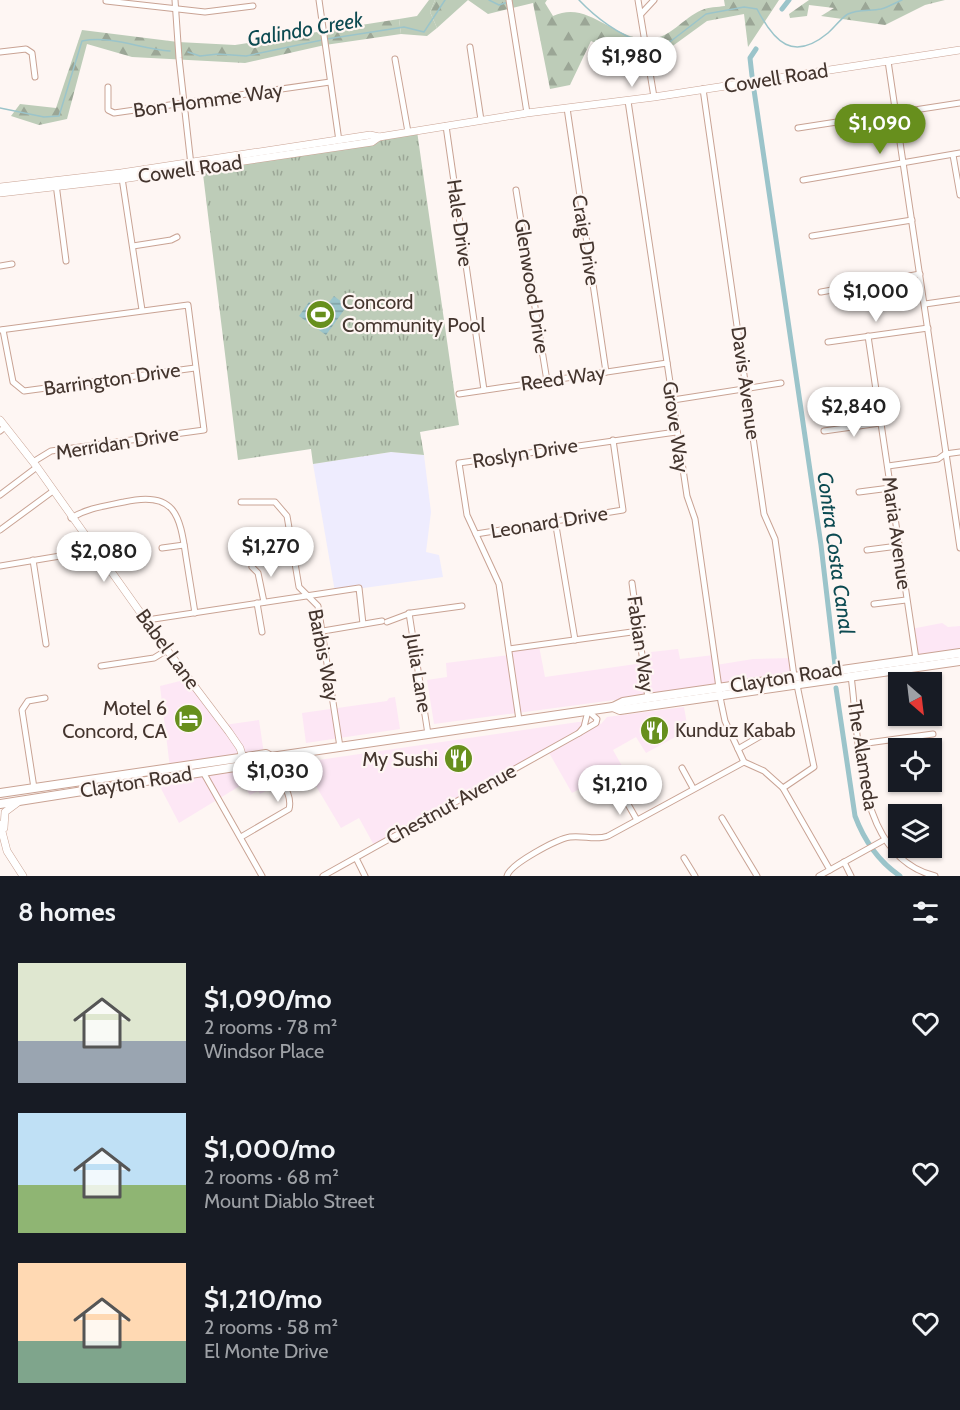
<!DOCTYPE html>
<html lang="en">
<head>
<meta charset="utf-8">
<style>
  :root { --surface:#171b24; --page:#242831; --text:#f1f3f6; --muted:#9ea1a6; --accent:#678f1d }
  body { margin:0; font-family:Cabin,sans-serif; background:var(--page); color:var(--text); height:100vh; display:flex; flex-direction:column; font-size:22px; white-space:nowrap }
  * { box-sizing:border-box; margin:0 }
  p { font-size:20px; color:var(--muted) }
  .icon { flex:none; width:33px; height:33px; fill:none; stroke:currentColor; stroke-width:2; stroke-linecap:round; stroke-linejoin:round }
  .map { position:relative; height:876px; overflow:hidden }
  .drawer { display:flex; flex-direction:column; background:var(--surface); flex:1 }
  .drawer>* { flex:none }
  .needle { width:39px; rotate:152deg }
  .buttons { position:absolute; left:888px; top:672px; display:grid; gap:12px }
  .buttons a { display:grid; place-items:center; width:54px; height:54px; border-radius:0px; background:var(--surface); box-shadow:0 2px 4px #0004; font-size:30px }
  .price { position:absolute; translate:-50% -51px; padding:0 14px; border-radius:21px; background:#fff; color:#222; font-size:20px; line-height:39px; filter:drop-shadow(0 2px 3px #0008) }
  .price::after { content:''; position:absolute; left:50%; top:36px; width:18px; height:14px; margin-left:-9px; background:inherit; clip-path:polygon(0 0,100% 0,50% 100%) }
  .price.selected { background:var(--accent); color:#fff }
  ul { padding:0; list-style:none }
  li { display:flex; align-items:center; gap:18px; height:150px; padding:0 18px }
  li span { display:grid; place-items:center; flex:none; width:168px; height:120px; border-radius:0px; color:#555 }
  li>.icon { margin-inline-start:auto }
  span .icon { width:72px; height:72px; fill:#fffc; stroke-width:1 }
  li b { font-size:26px }
  h2 { display:flex; justify-content:space-between; align-items:center; height:72px; padding:0 18px; font-size:26px }
  .map>svg:first-child { display:block }
  .commercial { fill:#fde7f5 }
  .education { fill:#eeecfe }
  .green { fill:#bdccb8 }
  .forest { fill:url(#forest-firs) }
  .park { fill:url(#park-tufts) }
  .water { fill:url(#water-rules) }
  .lines { fill:none; stroke-linecap:round; stroke-linejoin:round }
  .stream { stroke:#9bc4ca; stroke-width:1.5 }
  .canal { stroke:#9bc4ca; stroke-width:5 }
  .minor-casing { stroke:#c9a394; stroke-width:7 }
  .tertiary-casing { stroke:#c9a394; stroke-width:8 }
  .primary-casing { stroke:#c9a394; stroke-width:10 }
  .minor { stroke:#fff; stroke-width:5 }
  .tertiary { stroke:#fff; stroke-width:7 }
  .primary { stroke:#fff; stroke-width:8 }
  .labels { text-anchor:middle; dominant-baseline:central; stroke-width:4.5; stroke-linejoin:round; paint-order:stroke }
  .street-label { font-size:20px; fill:#44352e; stroke:#fef6f3 }
  .poi-label { font-size:20px; fill:#44352e; stroke:#fef6f3; text-anchor:start }
  .water-label { font-size:21px; font-style:italic; fill:#0c4a51; stroke:#fef6f3 }
</style>
</head>
<body>
<div class="map">
<svg width="960" height="876" viewBox="0 0 960 876">
  <defs>
    <pattern id="forest-firs" width="22" height="20" patternUnits="userSpaceOnUse" patternTransform="scale(1.5)"><rect width="22" height="20" fill="#bdccb8"/><path d="M5 1l3.5 6h-7zM16 11l3.5 6h-7z" fill="#9ba696"/></pattern>
    <pattern id="park-tufts" width="24" height="20" patternUnits="userSpaceOnUse" patternTransform="scale(1.5)"><rect width="24" height="20" fill="#bdccb8"/><path d="M3 7l-1-3M5 7V3M7 7l1-3M15 17l-1-3M17 17v-4M19 17l1-3" fill="none" stroke="#9ba696"/></pattern>
    <pattern id="water-rules" width="6" height="5" patternUnits="userSpaceOnUse" patternTransform="scale(1.5)"><rect width="6" height="5" fill="#9bc4ca"/><path d="M0 2.5h6" fill="none" stroke="#80a0a4"/></pattern>
  </defs>
  <rect width="100%" height="100%" fill="#fef6f3"/>
  <!-- commercial -->
  <g class="commercial">
    <polygon points="942,623 948,627 960,626 960,653 916,659 911,629"/>
    <polygon points="508,646 539,646 545,677 643,663 642,653 678,649 680,659 714,655 716,665 753,659 791,658 794,676 434,724 427,680 447,677 446,663 509,655"/>
    <polygon points="188,679 224,725 259,720 264,754 170,768 160,686"/>
    <polygon points="395,697 400,729 306,743 302,713 387,701 389,698"/>
    <polygon points="684,707 688,730 646,753 636,737 613,750 622,766 572,793 548,751 375,847 359,818 341,828 307,771 260,794 258,791 250,795 243,784 179,823 156,779 245,765 264,768 578,722 584,722 584,727 596,723 601,724 607,717"/>
  </g>
  <!-- education -->
  <polygon class="education" points="391,452 424,455 431,512 426,552 439,555 443,577 335,592 313,464"/>
  <!-- green -->
  <polygon class="green" points="429,0 435,0 430,12 437,28 427,36 401,34 399,19 417,16"/>
  <!-- forest -->
  <g class="forest">
    <path d="M435 0H547L545 3 553 16C587 0 609 36 645 39 669 41 682 18 702 10 708 7 718 7 725 6L724 0H779L748 47 744 14 707 21 663 53 630 58 591 41 570 85 550 89 533 3 488 14 468 0 437 28 430 12Z"/>
    <polygon points="809,0 945,0 925,5 885,25 821,16 834,8 809,5 807,16 790,18 789,14"/>
    <polygon points="399,19 401,34 325,45 245,63 132,57 87,44 67,119 39,125 11,116 20,104 56,108 82,30 178,42 235,45"/>
  </g>
  <!-- park -->
  <polygon class="park" points="417,131 459,425 420,432 424,455 391,452 313,464 311,449 238,460 202,166 256,160"/>
  <!-- water -->
  <polygon class="water" points="334,296 347,306 326,335 299,316 309,302 322,311"/>
  <g class="lines">
    <!-- stream -->
    <g class="stream">
      <polyline points="489,0 499,5 508,2"/>
      <path d="M579 0C596 18 619 35 642 42"/>
      <polyline points="327,39 404,27 424,32 445,0"/>
      <path d="M647 44 662 48 706 14 744 7 757 9C774 42 793 62 828 33 835 27 841 18 848 14 857 9 871 11 881 9 888 7 895 3 902 0"/>
      <polyline points="188,52 200,56 218,54 246,56 322,40"/>
      <path d="M0 108 44 117 59 116 82 41C111 35 141 49 170 51"/>
    </g>
    <!-- canal -->
    <g class="canal">
      <polyline points="782,9 789,0"/>
      <polyline points="752,76 750,58 756,49"/>
      <polyline points="754,90 821,545 835,665"/>
      <path d="M836 688 855 816C864 840 878 861 900 876"/>
    </g>
    <defs>
      <g id="minor">
        <polyline points="175,0 179,58 191,165"/>
        <polyline points="319,0 339,141"/>
        <polyline points="509,0 527,113"/>
        <polyline points="638,0 654,97"/>
        <polyline points="106,1 205,12 253,6"/>
        <polyline points="641,14 654,0"/>
        <polyline points="470,47 481,120"/>
        <polyline points="0,52 26,49 32,53 35,77"/>
        <polyline points="395,59 408,132"/>
        <polyline points="888,61 960,548"/>
        <polyline points="108,87 108,110 114,113 330,82"/>
        <polyline points="703,89 764,514 775,539 794,676"/>
        <polyline points="628,101 687,496 695,519 721,702 725,721 744,762 764,771 783,788 830,870"/>
        <polyline points="567,108 606,372"/>
        <polyline points="446,126 484,390"/>
        <polyline points="798,128 960,103"/>
        <polyline points="953,155 960,195"/>
        <polyline points="122,178 142,310"/>
        <polyline points="803,180 960,153"/>
        <polyline points="56,184 66,261"/>
        <polyline points="516,190 547,381"/>
        <polyline points="812,236 912,220"/>
        <polyline points="133,246 171,240 177,237"/>
        <polyline points="0,266 12,264"/>
        <polyline points="821,292 920,274"/>
        <polyline points="925,304 960,299"/>
        <polyline points="0,330 188,305 204,430 51,451 33,462"/>
        <polyline points="3,330 13,382 24,391 195,368"/>
        <polyline points="868,336 916,659"/>
        <polyline points="828,342 928,328"/>
        <polyline points="459,394 667,363"/>
        <polyline points="843,397 876,394"/>
        <polyline points="673,400 781,383"/>
        <polyline points="0,431 5,427"/>
        <polyline points="824,431 880,423"/>
        <polyline points="888,466 938,459 945,454 960,452"/>
        <polyline points="859,492 890,488"/>
        <polyline points="0,495 37,467"/>
        <polyline points="241,502 275,502 287,516 299,587 318,606 340,747"/>
        <path d="M71 518C88 508 105 506 124 502 175 490 180 515 186 557 189 576 192 594 195 613"/>
        <polyline points="555,520 575,640"/>
        <polyline points="0,530 53,491"/>
        <polyline points="476,534 623,510 613,440"/>
        <polyline points="162,548 184,545"/>
        <polyline points="867,550 898,546"/>
        <polyline points="33,560 46,644"/>
        <polyline points="0,566 96,550"/>
        <polyline points="252,567 258,573 264,602"/>
        <polyline points="632,583 648,698"/>
        <polyline points="257,603 262,632"/>
        <polyline points="874,604 906,600"/>
        <polyline points="409,613 428,734"/>
        <polyline points="147,620 359,588 363,624"/>
        <polyline points="387,622 411,613 462,606"/>
        <polyline points="323,631 382,621"/>
        <polyline points="509,649 639,631"/>
        <polyline points="101,666 154,658 167,650"/>
        <path d="M851 676C860 741 855 856 935 876"/>
        <polygon points="588,711 597,719 596,723 579,733 584,727"/>
        <polyline points="519,720 499,584 467,515 459,463 676,432"/>
        <polyline points="860,744 933,734"/>
        <polyline points="738,749 764,734"/>
        <polyline points="682,768 693,788"/>
        <polyline points="203,772 262,876"/>
        <polyline points="34,788 22,710 28,701 45,698"/>
        <polyline points="783,788 814,767 797,685"/>
        <polyline points="625,799 637,820"/>
        <polyline points="722,818 757,876"/>
        <path d="M241 837 289 809C294 791 273 775 271 757"/>
        <polyline points="356,858 365,876"/>
        <polyline points="684,858 695,876"/>
        <polyline points="844,862 851,876"/>
        <polyline points="323,876 579,733"/>
        <path d="M507 876C510 864 557 839 570 837 584 835 595 841 608 836L744 762"/>
        <polyline points="819,876 884,840"/>
      </g>
      <g id="tertiary">
        <polyline points="0,187 121,173 370,135 379,137"/>
        <polyline points="0,193 122,179 372,142 379,137 527,113 654,97 960,50"/>
        <polyline points="0,420 37,467 167,650 229,732 240,748 244,761"/>
        <polyline points="0,824 7,851 23,876"/>
        <polyline points="4,828 5,812 17,803"/>
      </g>
      <g id="primary">
        <polyline points="613,707 620,710 960,661"/>
        <polyline points="0,793 266,754 271,757"/>
        <polyline points="0,804 267,762 271,757 613,707 623,702 648,698 960,653"/>
      </g>
    </defs>
    <!-- minor casing -->
    <use href="#minor" class="minor-casing"/>
    <!-- tertiary casing -->
    <use href="#tertiary" class="tertiary-casing"/>
    <!-- primary casing -->
    <use href="#primary" class="primary-casing"/>
    <!-- minor -->
    <use href="#minor" class="minor"/>
    <!-- tertiary -->
    <use href="#tertiary" class="tertiary"/>
    <!-- primary -->
    <use href="#primary" class="primary"/>
  </g>
  <!-- icons -->
  <defs>
    <symbol id="stadium-disc" viewBox="-11 -11 22 22"><circle r="9.5" fill="#678f1d" stroke="#fef6f3"/><path d="M0-5a6.5 5 0 1 0 0 10a6.5 5 0 1 0 0-10ZM-3.5-1.8h7v3.6h-7Z" fill="#fff"/></symbol>
    <symbol id="hotel-disc" viewBox="-11 -11 22 22"><circle r="9.5" fill="#678f1d" stroke="#fef6f3"/><path d="M-6-4.5h1.5V1H6V5H4.5V3h-9V5H-6ZM-4 0a1.8 1.8 0 1 1 3.6 0ZM.5 0V-2.5h3Q6-2.5 6 0Z" fill="#fff"/></symbol>
    <symbol id="restaurant-disc" viewBox="-11 -11 22 22"><circle r="9.5" fill="#678f1d" stroke="#fef6f3"/><path d="M-5-6h1v4h1v-4h1v4h1v-4h1v5L-1.5 .5V6h-2V.5L-5-1ZM5-6V6H3V1.5H1.5Q1.5-4 5-6Z" fill="#fff"/></symbol>
  </defs>
  <g fill-rule="evenodd">
    <use href="#stadium-disc" x="304" y="298" width="33" height="33"/>
    <use href="#hotel-disc" x="172" y="702" width="33" height="33"/>
    <use href="#restaurant-disc" x="638" y="714" width="33" height="33"/>
    <use href="#restaurant-disc" x="442" y="742" width="33" height="33"/>
  </g>
  <g class="labels">
    <!-- street labels -->
    <g class="street-label">
      <text transform="translate(776 78) rotate(-9)">Cowell Road</text>
      <text transform="translate(208 100) rotate(-8)">Bon Homme Way</text>
      <text transform="translate(190 169) rotate(-8)">Cowell Road</text>
      <text transform="translate(460 223) rotate(82)">Hale Drive</text>
      <text transform="translate(586 240) rotate(81)">Craig Drive</text>
      <text transform="translate(532 286) rotate(81)">Glenwood Drive</text>
      <text transform="translate(563 378) rotate(-8)">Reed Way</text>
      <text transform="translate(112 379) rotate(-8)">Barrington Drive</text>
      <text transform="translate(746 383) rotate(82)">Davis Avenue</text>
      <text transform="translate(676 427) rotate(82)">Grove Way</text>
      <text transform="translate(117 443) rotate(-9)">Merridan Drive</text>
      <text transform="translate(525 453) rotate(-9)">Roslyn Drive</text>
      <text transform="translate(549 522) rotate(-9)">Leonard Drive</text>
      <text transform="translate(897 533) rotate(82)">Maria Avenue</text>
      <text transform="translate(641 644) rotate(82)">Fabian Way</text>
      <text transform="translate(168 649) rotate(54)">Babel Lane</text>
      <text transform="translate(324 655) rotate(79)">Barbis Way</text>
      <text transform="translate(419 673) rotate(81)">Julia Lane</text>
      <text transform="translate(786 677) rotate(-9)">Clayton Road</text>
      <text transform="translate(863 755) rotate(81)">The Alameda</text>
      <text transform="translate(136 782) rotate(-9)">Clayton Road</text>
      <text transform="translate(451 804) rotate(-29)">Chestnut Avenue</text>
    </g>
    <!-- poi labels -->
    <g class="poi-label">
      <text x="342" y="302">Concord<tspan x="342" dy="23">Community Pool</tspan></text>
      <text x="167" y="708" text-anchor="end">Motel 6<tspan x="167" dy="23">Concord, CA</tspan></text>
      <text x="675" y="730">Kunduz Kabab</text>
      <text x="438" y="759" text-anchor="end">My Sushi</text>
    </g>
    <!-- water labels -->
    <g class="water-label">
      <text transform="translate(305 29) rotate(-10)">Galindo Creek</text>
      <text transform="translate(836 553) rotate(82)">Contra Costa Canal</text>
    </g>
  </g>
</svg>
<div class="buttons">
<a><svg class="needle" viewBox="-14 -14 28 28"><path d="M0-13l5 13h-10z" fill="#e53935"/><path d="M0 13l5-13h-10z" fill="#9ea1a6"/></svg></a>
<a><svg class="icon" aria-label="locate" viewBox="0 0 24 24"><circle cx="12" cy="12" r="6"/><path d="M12 2v4M12 18v4M2 12h4M18 12h4"/></svg></a>
<a><svg class="icon" aria-label="layers" viewBox="0 0 24 24"><path d="M12 4l9 5-9 5-9-5zM3 14l9 5 9-5"/></svg></a>
</div>
<b class="price" style="left:632px;top:88px">$1,980</b>
<b class="price selected" style="left:880px;top:155px">$1,090</b>
<b class="price" style="left:876px;top:323px">$1,000</b>
<b class="price" style="left:854px;top:438px">$2,840</b>
<b class="price" style="left:271px;top:578px">$1,270</b>
<b class="price" style="left:104px;top:583px">$2,080</b>
<b class="price" style="left:278px;top:803px">$1,030</b>
<b class="price" style="left:620px;top:816px">$1,210</b>
</div>
<section class="drawer">
<h2>8 homes<svg class="icon" aria-label="filters" viewBox="0 0 24 24"><path d="M4 7h16M4 17h16"/><circle cx="9" cy="7" r="2"/><circle cx="15" cy="17" r="2"/></svg></h2>
<ul>
<li><span style="background:linear-gradient(#dfe7d0 65%,#9aa5b1 0)"><svg class="icon" aria-label="home" viewBox="0 0 24 24"><path d="M3 11l9-7 9 7M6 9v11h12V9"/></svg></span><div><b>$1,090/mo</b><p>2 rooms · 78 m²</p><p>Windsor Place</p></div><svg class="icon" aria-label="heart" viewBox="0 0 24 24"><path d="M12 20l-8-8c-3-5 5-10 8-4 3-6 11-1 8 4z"/></svg></li>
<li><span style="background:linear-gradient(#bfe0f5 60%,#8fb573 0)"><svg class="icon" aria-label="home" viewBox="0 0 24 24"><path d="M3 11l9-7 9 7M6 9v11h12V9"/></svg></span><div><b>$1,000/mo</b><p>2 rooms · 68 m²</p><p>Mount Diablo Street</p></div><svg class="icon" aria-label="heart" viewBox="0 0 24 24"><path d="M12 20l-8-8c-3-5 5-10 8-4 3-6 11-1 8 4z"/></svg></li>
<li><span style="background:linear-gradient(#ffd9b3 65%,#7fa58c 0)"><svg class="icon" aria-label="home" viewBox="0 0 24 24"><path d="M3 11l9-7 9 7M6 9v11h12V9"/></svg></span><div><b>$1,210/mo</b><p>2 rooms · 58 m²</p><p>El Monte Drive</p></div><svg class="icon" aria-label="heart" viewBox="0 0 24 24"><path d="M12 20l-8-8c-3-5 5-10 8-4 3-6 11-1 8 4z"/></svg></li>
</ul>
</section>
</body>
</html>
